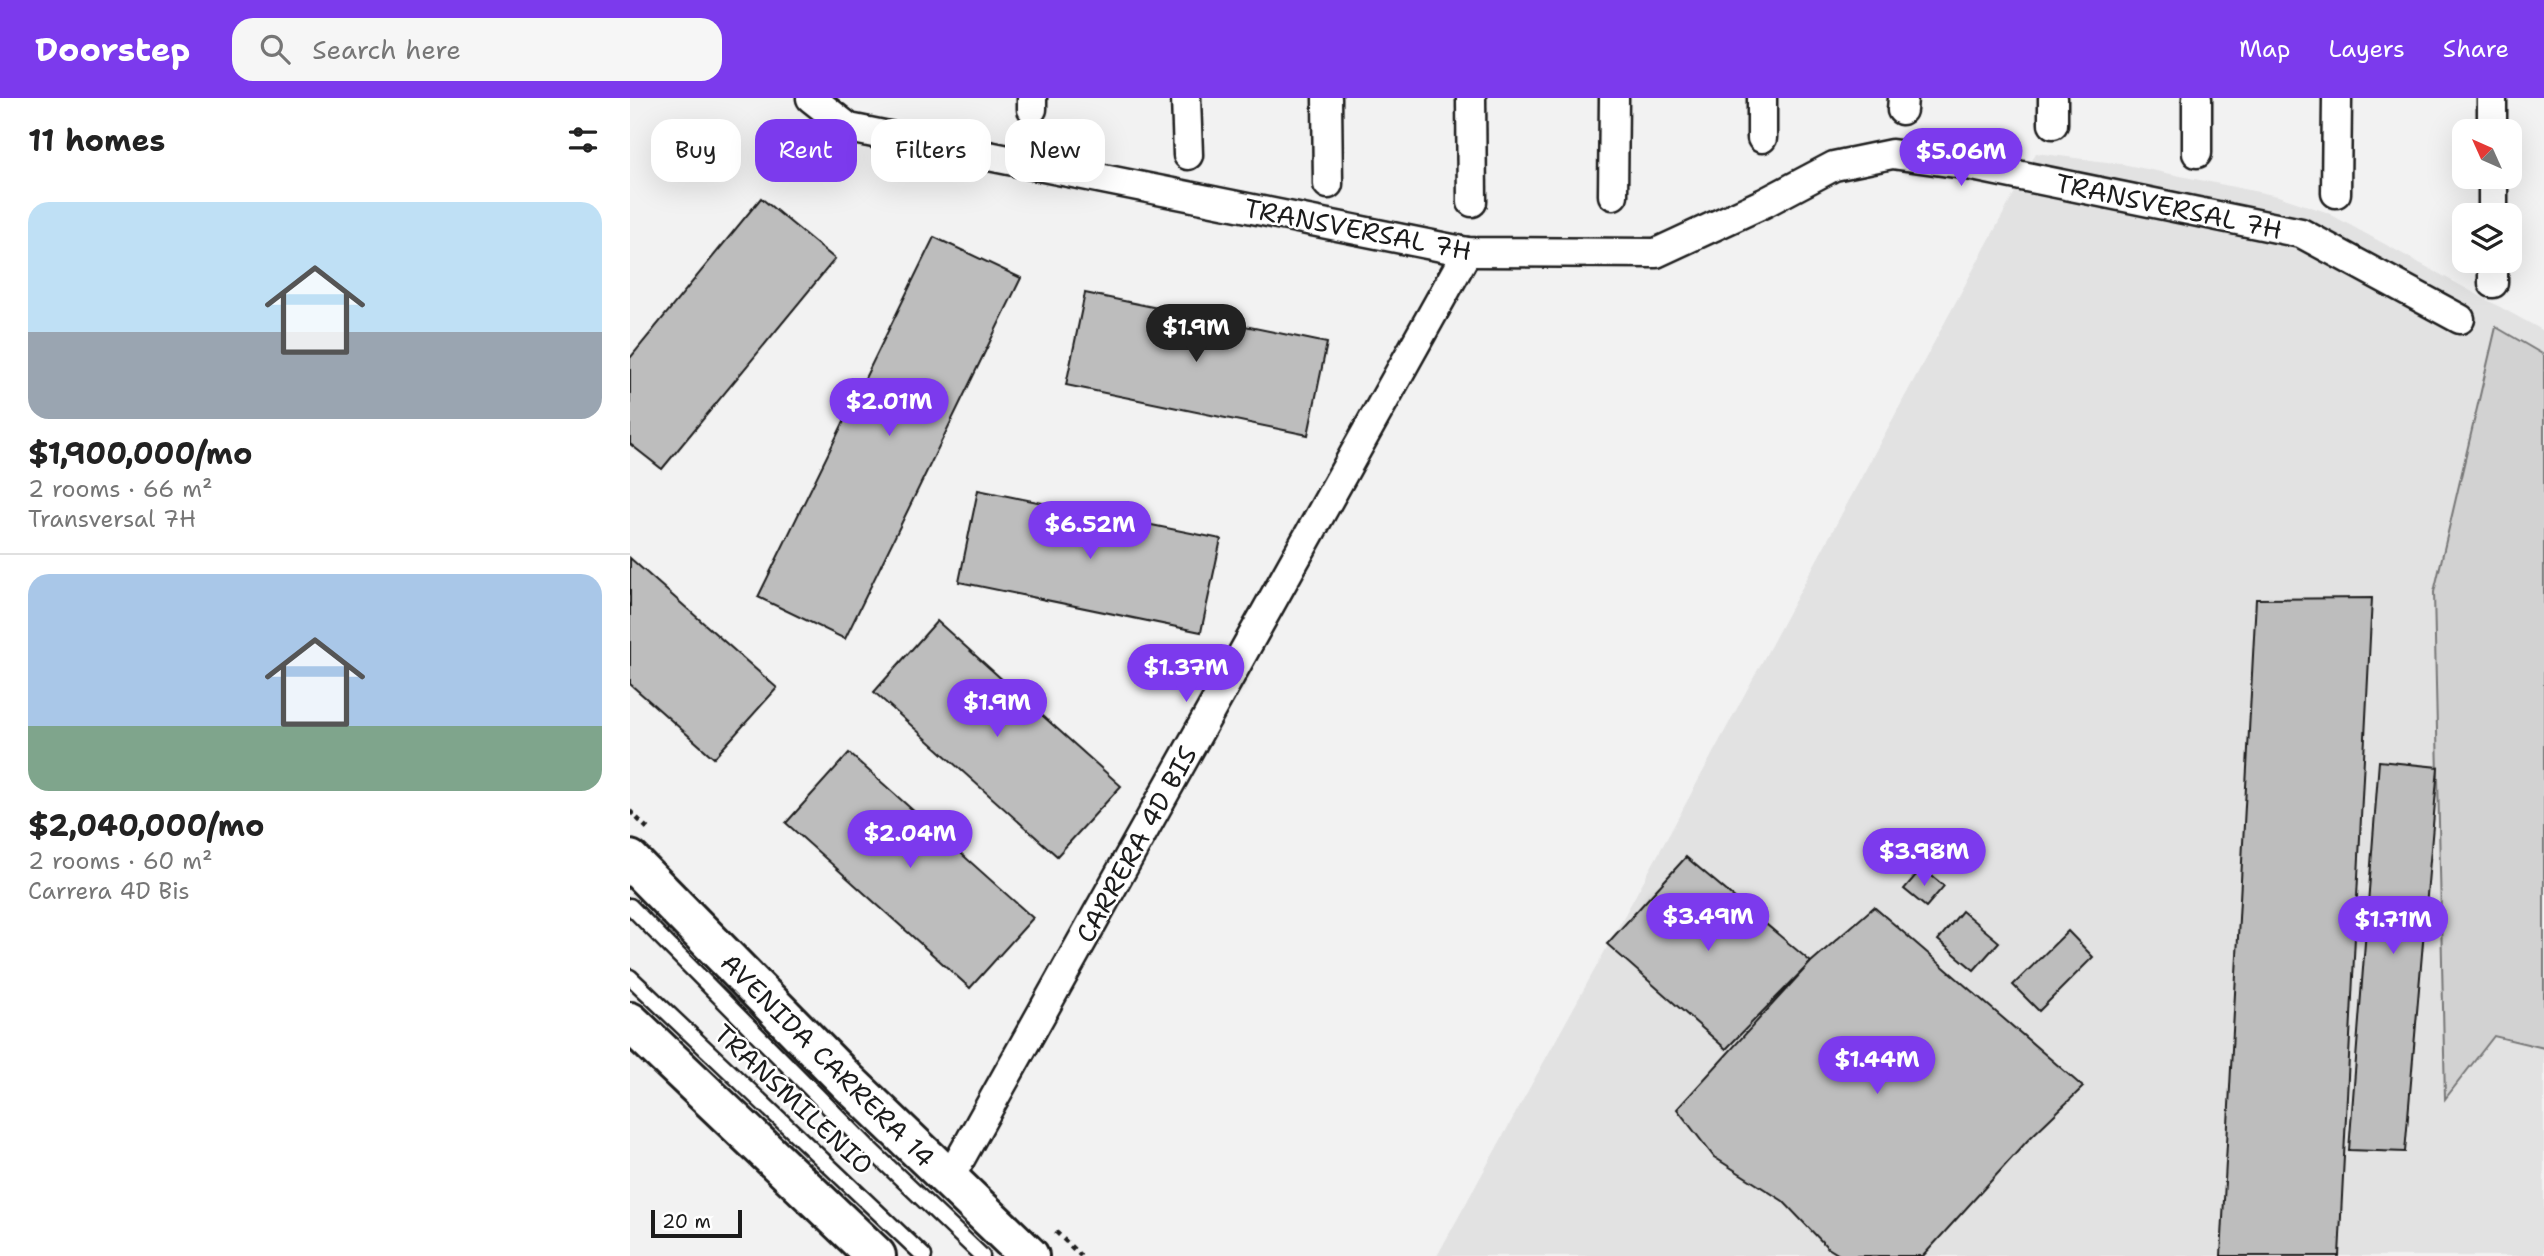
<!DOCTYPE html>
<html lang="en">
<head>
<meta charset="utf-8">
<style>
  :root { --surface:#fff; --page:#f6f6f6; --text:#222; --muted:#767676; --line:#e0e0e0; --accent:#7c3aed }
  body { margin:0; font-family:"Shantell Sans",sans-serif; background:var(--page); color:var(--text); height:100vh; display:flex; flex-direction:column; font-size:26px; white-space:nowrap }
  * { box-sizing:border-box; margin:0 }
  p { font-size:23px; color:var(--muted) }
  .icon { flex:none; width:38px; height:38px; fill:none; stroke:currentColor; stroke-width:2; stroke-linecap:round; stroke-linejoin:round }
  .map { position:relative; flex:1; overflow:hidden }
  .sheet { display:flex; flex-direction:column; background:var(--surface); width:630px }
  .sheet>* { flex:none }
  .top-card { position:absolute; left:21px; top:21px; width:665px; height:63px; display:flex; gap:14px }
  .needle { width:46px; rotate:315deg }
  .tools { position:absolute; left:1822px; top:21px; display:grid; gap:14px }
  .tools a { display:grid; place-items:center; width:70px; height:70px; border-radius:14px; background:var(--surface); box-shadow:0 7px 28px #0002; font-size:35px }
  .scale { position:absolute; left:21px; bottom:18px; width:91px; box-sizing:border-box; padding-left:7px; border:4px solid #1c1c1c; border-top:0; font-size:19px; line-height:24px; white-space:nowrap; color:#1c1c1c; -webkit-text-stroke:5px #fff; paint-order:stroke }
  .price { position:absolute; translate:-50% -60px; padding:0 16px; border-radius:24px; background:var(--accent); color:#fff; font-size:23px; line-height:46px; filter:drop-shadow(0 2px 4px #0008) }
  .price::after { content:''; position:absolute; left:50%; top:42px; width:21px; height:16px; margin-left:-10px; background:inherit; clip-path:polygon(0 0,100% 0,50% 100%) }
  .price.current { background:#222; color:#fff }
  ul { padding:0; list-style:none }
  li { display:grid; align-content:center; gap:14px; height:371px; padding:0 28px }
  li+li { border-top:2px solid var(--line) }
  li span { display:grid; place-items:center; height:217px; border-radius:21px; color:#555 }
  li>.icon { margin-inline-start:auto }
  span .icon { width:126px; height:126px; fill:#fffc; stroke-width:1 }
  li b { font-size:30px }
  h2 { display:flex; justify-content:space-between; align-items:center; height:84px; padding:0 28px; font-size:30px }
  .pill { padding:0 24px; border-radius:21px; background:var(--surface); box-shadow:0 7px 28px #0002; font-size:24px; line-height:63px }
  .pill.current { background:var(--accent); color:#fff }
  header { display:flex; align-items:center; gap:42px; box-sizing:border-box; height:98px; padding:0 35px; background:var(--accent); color:#fff }
  header strong { font-size:33px }
  nav { display:flex; gap:38px; margin-inline-start:auto; font-size:24px }
  .search { width:490px; height:63px; background:var(--page); display:flex; align-items:center; gap:18px; box-sizing:border-box; padding:0 24px; border-radius:21px; color:var(--muted); font-size:26px }
  main { display:flex; flex:1; min-height:0 }
  .map>svg:first-child { display:block }
  .built { fill:#e2e2e2 }
  .green { fill:#d2d2d2; stroke:#777; stroke-width:2 }
  .building { fill:#bdbdbd; stroke:#1c1c1c; stroke-width:2 }
  .lines { fill:none; stroke-linecap:round; stroke-linejoin:round }
  .lane-casing { stroke:#1c1c1c; stroke-width:19 }
  .street-casing { stroke:#1c1c1c; stroke-width:33 }
  .primary-casing { stroke:#1c1c1c; stroke-width:44 }
  .path { stroke:#1c1c1c; stroke-width:4.5; stroke-dasharray:5 5; stroke-linecap:butt }
  .lane { stroke:#fff; stroke-width:14 }
  .street { stroke:#fff; stroke-width:28 }
  .primary { stroke:#fff; stroke-width:38 }
  .labels { text-anchor:middle; dominant-baseline:central; stroke-width:5; stroke-linejoin:round; paint-order:stroke }
  .street-label { font-size:26px; fill:#1c1c1c; stroke:#fff }
</style>
</head>
<body>
<header>
<strong>Doorstep</strong>
<div class="search"><svg class="icon" aria-label="search" viewBox="0 0 24 24"><circle cx="10" cy="10" r="6"/><path d="M15 15l6 6"/></svg>Search here</div>
<nav><a>Map</a><a>Layers</a><a>Share</a></nav>
</header>
<main>
<section class="sheet">
<h2>11 homes<svg class="icon" aria-label="filters" viewBox="0 0 24 24"><path d="M4 7h16M4 17h16"/><circle cx="9" cy="7" r="2"/><circle cx="15" cy="17" r="2"/></svg></h2>
<ul>
<li><span style="background:linear-gradient(#bfe0f5 60%,#9aa5b1 0)"><svg class="icon" aria-label="home" viewBox="0 0 24 24"><path d="M3 11l9-7 9 7M6 9v11h12V9"/></svg></span><div><b>$1,900,000/mo</b><p>2 rooms · 66 m²</p><p>Transversal 7H</p></div></li>
<li><span style="background:linear-gradient(#a9c7e8 70%,#7fa58c 0)"><svg class="icon" aria-label="home" viewBox="0 0 24 24"><path d="M3 11l9-7 9 7M6 9v11h12V9"/></svg></span><div><b>$2,040,000/mo</b><p>2 rooms · 60 m²</p><p>Carrera 4D Bis</p></div></li>
</ul>
</section>
<div class="map">
<svg width="1914" height="1158" viewBox="0 0 1914 1158">
  <rect width="100%" height="100%" fill="#f2f2f2"/>
  <filter id="ink" filterUnits="userSpaceOnUse"><feTurbulence type="fractalNoise" baseFrequency=".0143" numOctaves="2"/><feDisplacementMap in="SourceGraphic" scale="14" xChannelSelector="R" yChannelSelector="G"/><feConvolveMatrix kernelMatrix="1 2 1 2 8 2 1 2 1" color-interpolation-filters="sRGB"/></filter>
  <g filter="url(#ink)">
    <!-- built -->
    <polygon class="built" points="1406,55 1492,66 1648,98 1696,114 1914,233 1914,1158 807,1158 1041,733"/>
    <!-- green -->
    <polygon class="green" points="1866,229 1914,257 1914,950 1864,938 1815,1001 1804,494"/>
    <!-- building -->
    <g class="building">
      <polygon points="131,100 205,161 32,371 0,346 0,260"/>
      <polygon points="304,139 391,180 215,541 128,499"/>
      <polygon points="455,195 697,245 678,337 436,287"/>
      <polygon points="348,392 591,441 571,534 329,484"/>
      <polygon points="0,460 147,590 84,660 0,586"/>
      <polygon points="1742,500 1709,1158 1591,1158 1626,501"/>
      <polygon points="307,523 491,688 427,758 244,594"/>
      <polygon points="219,655 403,820 340,890 156,725"/>
      <polygon points="1749,663 1808,669 1775,1054 1719,1052"/>
      <polygon points="1056,759 1181,864 1096,951 977,846"/>
      <polygon points="1292,770 1314,788 1296,809 1274,791"/>
      <polygon points="1244,809 1453,989 1398,1042 1293,1158 1211,1158 1198,1150 1153,1103 1084,1059 1047,1011 1181,864"/>
      <polygon points="1332,813 1369,844 1344,872 1308,842"/>
      <polygon points="1438,833 1463,859 1409,913 1383,887"/>
    </g>
    <g class="lines">
      <defs>
        <g id="lane">
          <polyline points="0,808 238,1049 352,1158"/>
          <polyline points="0,879 294,1158"/>
        </g>
        <g id="street">
          <polyline points="181,0 219,30 837,154 1026,155 1134,105 1204,68 1262,56 1333,66 1671,135 1830,221"/>
          <polyline points="402,0 402,11"/>
          <polyline points="556,0 558,57"/>
          <polyline points="697,0 698,86"/>
          <polyline points="841,0 842,104"/>
          <polyline points="1423,0 1423,26"/>
          <polyline points="1567,0 1567,55"/>
          <polyline points="1862,0 1862,33"/>
          <polyline points="1272,12 1273,0"/>
          <polyline points="1132,40 1132,0"/>
          <polyline points="1863,79 1863,117"/>
          <polyline points="1706,95 1707,0"/>
          <polyline points="983,97 984,0"/>
          <polyline points="1863,163 1863,185"/>
          <polyline points="319,1081 837,154"/>
        </g>
        <g id="primary">
          <polyline points="0,762 217,983 399,1158"/>
          <polyline points="0,924 246,1158"/>
        </g>
      </defs>
      <!-- lane casing -->
      <use href="#lane" class="lane-casing"/>
      <!-- street casing -->
      <use href="#street" class="street-casing"/>
      <!-- primary casing -->
      <use href="#primary" class="primary-casing"/>
      <!-- path -->
      <g class="path">
        <polyline points="0,713 19,732"/>
        <polyline points="426,1134 451,1158"/>
      </g>
      <!-- lane -->
      <use href="#lane" class="lane"/>
      <!-- street -->
      <use href="#street" class="street"/>
      <!-- primary -->
      <use href="#primary" class="primary"/>
    </g>
  </g>
  <g class="labels">
    <!-- street labels -->
    <g class="street-label">
      <text transform="translate(1539 108) rotate(12)">TRANSVERSAL 7H</text>
      <text transform="translate(728 131) rotate(11)">TRANSVERSAL 7H</text>
      <text transform="translate(506 746) rotate(-61)">CARRERA 4D BIS</text>
      <text transform="translate(198 962) rotate(45)">AVENIDA CARRERA 14</text>
      <text transform="translate(164 1001) rotate(43)">TRANSMILENIO</text>
    </g>
  </g>
</svg>
<div class="tools">
<a><svg class="needle" viewBox="-14 -14 28 28"><path d="M0-13l5 13h-10z" fill="#e53935"/><path d="M0 13l5-13h-10z" fill="#767676"/></svg></a>
<a><svg class="icon" aria-label="layers" viewBox="0 0 24 24"><path d="M12 4l9 5-9 5-9-5zM3 14l9 5 9-5"/></svg></a>
</div>
<div class="scale">20 m</div>
<b class="price" style="left:1331px;top:90px">$5.06M</b>
<b class="price current" style="left:566px;top:266px">$1.9M</b>
<b class="price" style="left:259px;top:340px">$2.01M</b>
<b class="price" style="left:460px;top:463px">$6.52M</b>
<b class="price" style="left:556px;top:606px">$1.37M</b>
<b class="price" style="left:367px;top:641px">$1.9M</b>
<b class="price" style="left:280px;top:772px">$2.04M</b>
<b class="price" style="left:1294px;top:790px">$3.98M</b>
<b class="price" style="left:1078px;top:855px">$3.49M</b>
<b class="price" style="left:1763px;top:858px">$1.71M</b>
<b class="price" style="left:1247px;top:998px">$1.44M</b>
<div class="top-card">
<a class="pill">Buy</a>
<a class="pill current">Rent</a>
<a class="pill">Filters</a>
<a class="pill">New</a>
</div>
</div>
</main>
</body>
</html>
